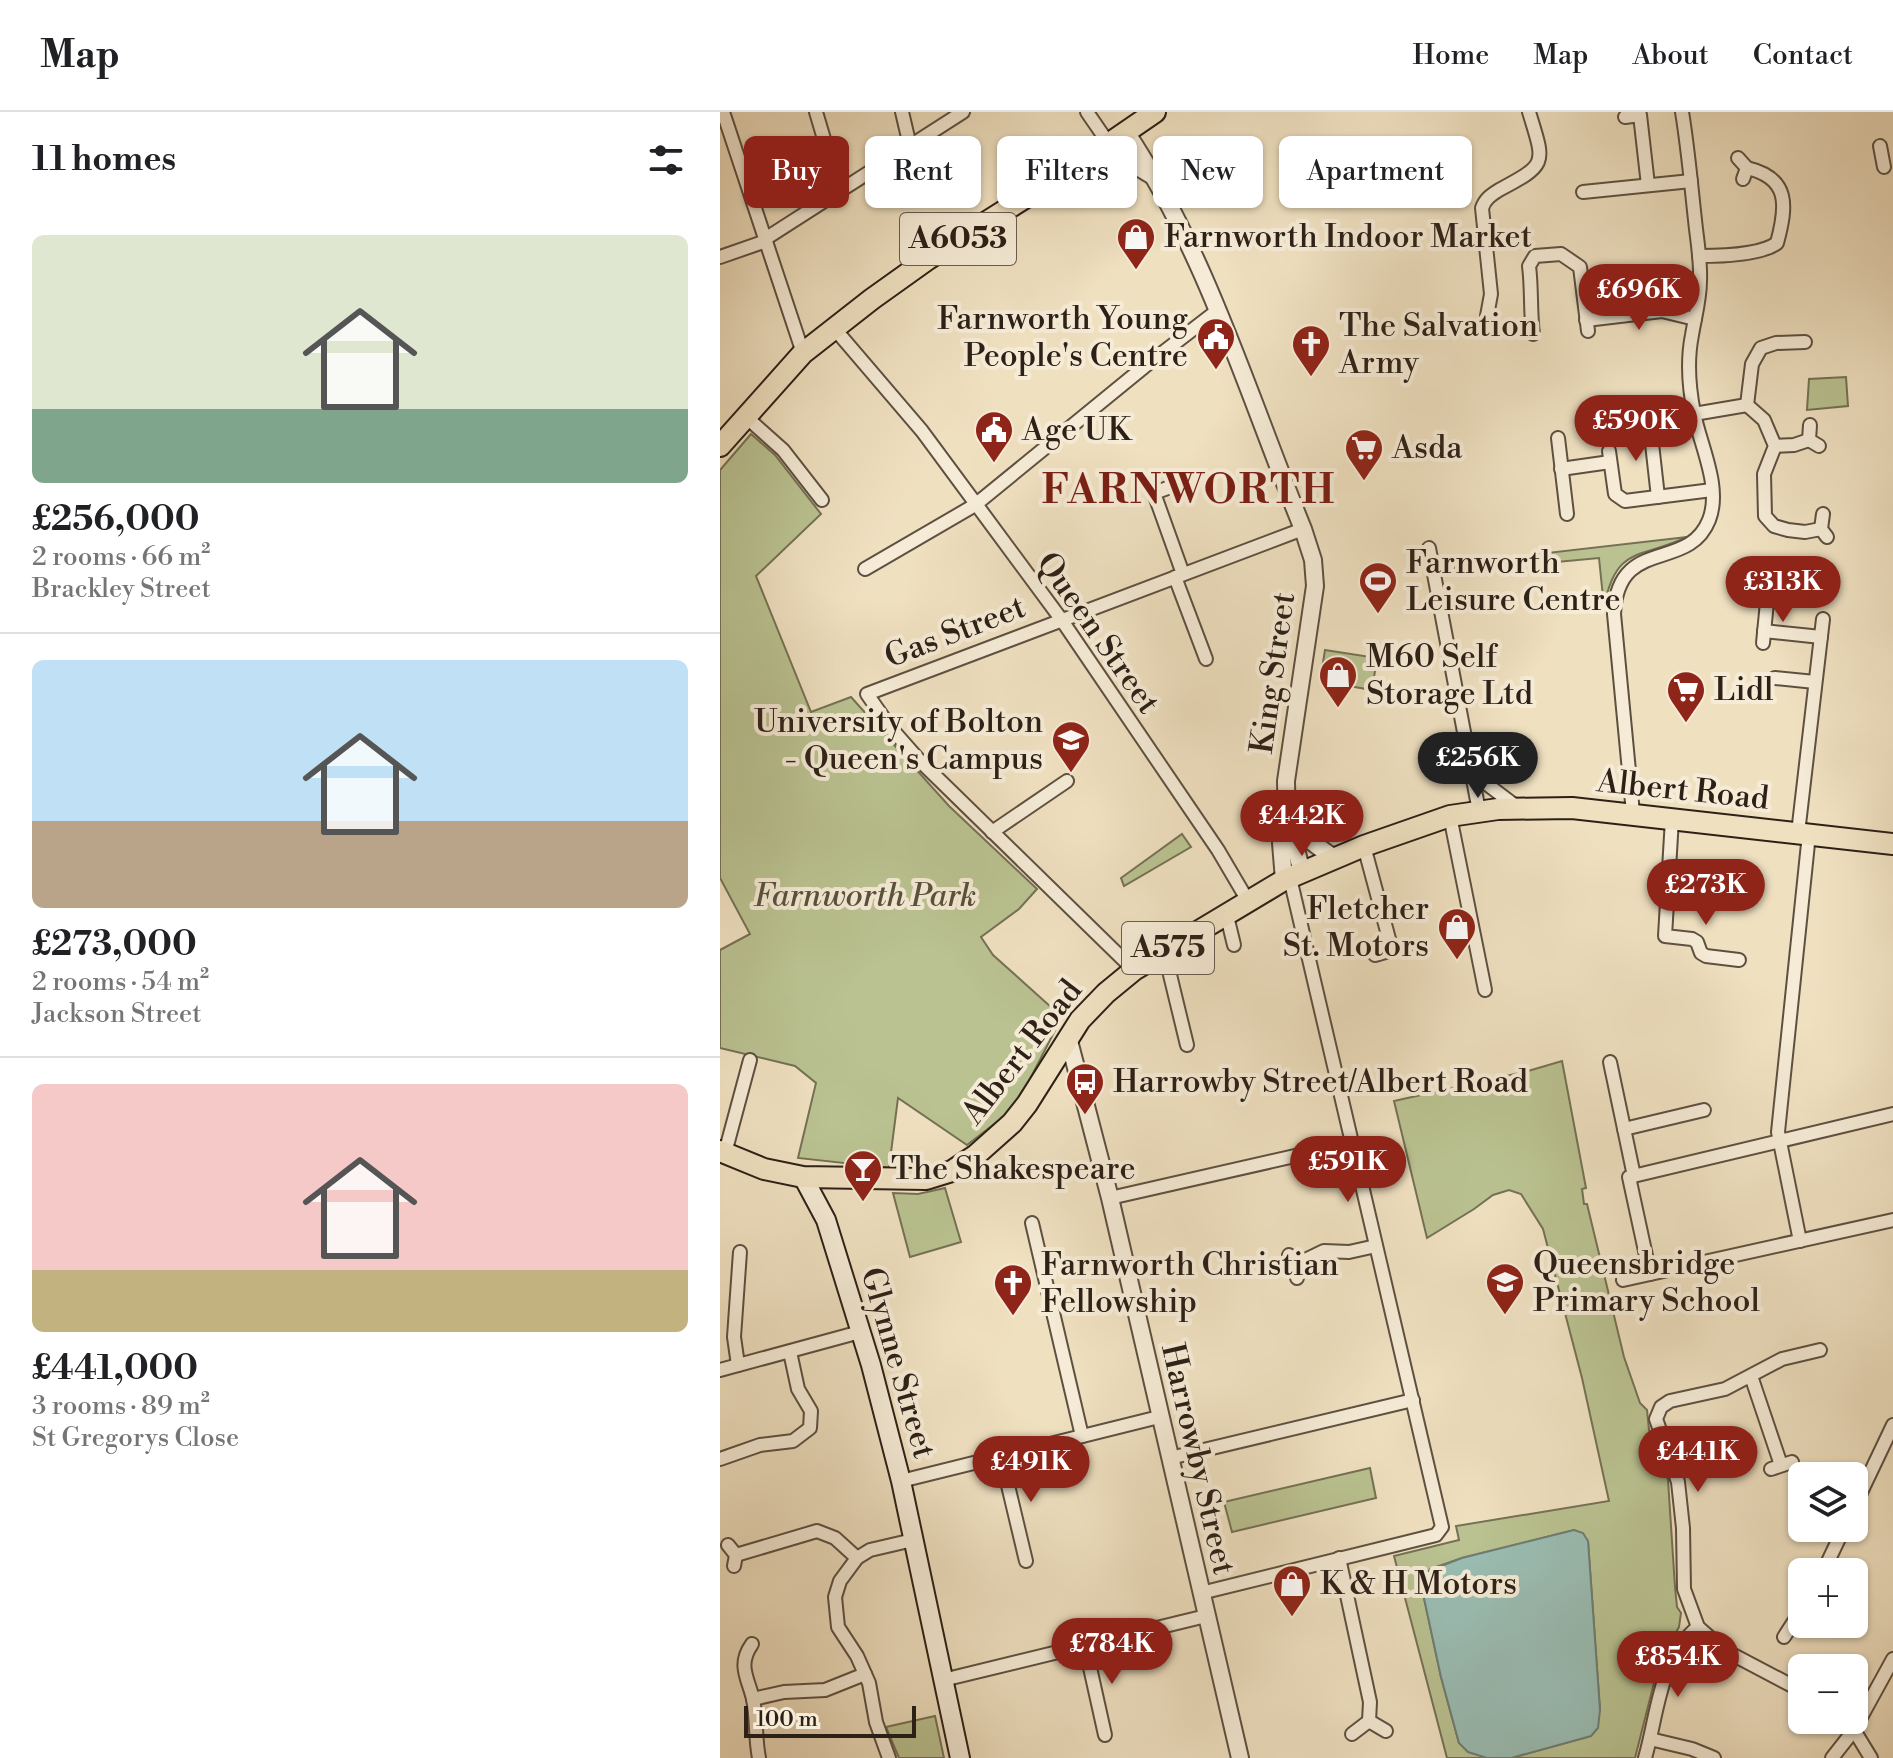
<!DOCTYPE html>
<html lang="en">
<head>
<meta charset="utf-8">
<style>
  :root { --surface:#fff; --page:#f2f2f2; --text:#202124; --muted:#757577; --line:#e0e0e0; --accent:#8f2418 }
  body { margin:0; font-family:"Libre Bodoni",serif; background:var(--page); color:var(--text); height:100vh; display:flex; flex-direction:column; font-size:30px; white-space:nowrap }
  * { box-sizing:border-box; margin:0 }
  p { font-size:26px; color:var(--muted) }
  .icon { flex:none; width:44px; height:44px; fill:none; stroke:currentColor; stroke-width:2; stroke-linecap:round; stroke-linejoin:round }
  .map { position:relative; flex:1; overflow:hidden }
  .details { display:flex; flex-direction:column; background:var(--surface); width:720px }
  .details>* { flex:none }
  .banner { position:absolute; left:24px; top:24px; width:760px; height:72px; display:flex; gap:16px }
  .fabs { position:absolute; left:1068px; top:1350px; display:grid; gap:16px }
  .fabs a { display:grid; place-items:center; width:80px; height:80px; border-radius:12px; background:var(--surface); box-shadow:0 2px 6px #0004; font-size:40px }
  .scale { position:absolute; left:24px; bottom:20px; width:172px; box-sizing:border-box; padding-left:8px; border:4px solid #2d2017; border-top:0; font-size:22px; line-height:28px; white-space:nowrap; color:#2d2017; -webkit-text-stroke:6px #f5ebd6; paint-order:stroke }
  .price { position:absolute; translate:-50% -68px; padding:0 18px; border-radius:28px; background:var(--accent); color:#fff; font-size:26px; line-height:52px; filter:drop-shadow(0 2px 4px #0008) }
  .price::after { content:''; position:absolute; left:50%; top:48px; width:24px; height:18px; margin-left:-12px; background:inherit; clip-path:polygon(0 0,100% 0,50% 100%) }
  .price.selected { background:#222; color:#fff }
  ul { padding:0; list-style:none }
  li { display:grid; align-content:center; gap:16px; height:424px; padding:0 32px }
  li+li { border-top:2px solid var(--line) }
  li span { display:grid; place-items:center; height:248px; border-radius:12px; color:#555 }
  li>.icon { margin-inline-start:auto }
  span .icon { width:144px; height:144px; fill:#fffc; stroke-width:1 }
  li b { font-size:34px }
  h2 { display:flex; justify-content:space-between; align-items:center; height:96px; padding:0 32px; font-size:34px }
  .tag { padding:0 28px; border-radius:12px; background:var(--surface); box-shadow:0 2px 6px #0004; font-size:28px; line-height:72px }
  .tag.selected { background:var(--accent); color:#fff }
  header { display:flex; align-items:center; gap:48px; box-sizing:border-box; height:112px; padding:0 40px; background:var(--surface); border-bottom:2px solid var(--line) }
  header strong { font-size:38px }
  nav { display:flex; gap:44px; margin-inline-start:auto; font-size:28px }
  main { display:flex; flex:1; min-height:0 }
  .map>svg:first-child { display:block }
  .green { fill:#bac291; stroke:#747154; stroke-width:2 }
  .water { fill:#9abdb3; stroke:#6e7e75; stroke-width:2 }
  .lines { fill:none; stroke-linecap:round; stroke-linejoin:round }
  .minor-casing { stroke:#5e5041; stroke-width:16 }
  .tertiary-casing { stroke:#5e5041; stroke-width:20 }
  .secondary-casing { stroke:#2d2017; stroke-width:22 }
  .primary-casing { stroke:#2d2017; stroke-width:24 }
  .minor { stroke:#f5ebd6; stroke-width:12 }
  .tertiary { stroke:#f5ebd6; stroke-width:16 }
  .secondary { stroke:#f5ebd6; stroke-width:18 }
  .primary { stroke:#efe0c0; stroke-width:20 }
  .labels { text-anchor:middle; dominant-baseline:central; stroke-width:8; stroke-linejoin:round; paint-order:stroke }
  .shield { fill:#f5ebd6; stroke:#695d50; stroke-width:2 }
  .shield-label { font-size:30px; font-weight:bold; fill:#2d2017 }
  .poi-label { font-size:32px; fill:#2d2017; stroke:#f5ebd6; text-anchor:start }
  .street-label { font-size:32px; fill:#2d2017; stroke:#f5ebd6 }
  .park-label { font-size:32px; font-style:italic; fill:#57513c; stroke:#f5ebd6 }
  .district-label { font-size:40px; font-weight:bold; letter-spacing:2px; fill:#7a1f14; stroke:#f5ebd6 }
</style>
</head>
<body>
<header>
<strong>Map</strong>
<nav><a>Home</a><a>Map</a><a>About</a><a>Contact</a></nav>
</header>
<main>
<section class="details">
<h2>11 homes<svg class="icon" aria-label="filters" viewBox="0 0 24 24"><path d="M4 7h16M4 17h16"/><circle cx="9" cy="7" r="2"/><circle cx="15" cy="17" r="2"/></svg></h2>
<ul>
<li><span style="background:linear-gradient(#dfe7d0 70%,#7fa58c 0)"><svg class="icon" aria-label="home" viewBox="0 0 24 24"><path d="M3 11l9-7 9 7M6 9v11h12V9"/></svg></span><div><b>£256,000</b><p>2 rooms · 66 m²</p><p>Brackley Street</p></div></li>
<li><span style="background:linear-gradient(#bfe0f5 65%,#b9a48a 0)"><svg class="icon" aria-label="home" viewBox="0 0 24 24"><path d="M3 11l9-7 9 7M6 9v11h12V9"/></svg></span><div><b>£273,000</b><p>2 rooms · 54 m²</p><p>Jackson Street</p></div></li>
<li><span style="background:linear-gradient(#f6c9c9 75%,#c2b280 0)"><svg class="icon" aria-label="home" viewBox="0 0 24 24"><path d="M3 11l9-7 9 7M6 9v11h12V9"/></svg></span><div><b>£441,000</b><p>3 rooms · 89 m²</p><p>St Gregorys Close</p></div></li>
</ul>
</section>
<div class="map">
<svg width="1173" height="1646" viewBox="0 0 1173 1646">
  <rect width="100%" height="100%" fill="#efe0c0"/>
  <filter id="stains"><feTurbulence type="fractalNoise" baseFrequency=".0025" numOctaves="4"/><feColorMatrix values="0 0 0 0 .2 0 0 0 0 .09 0 0 0 0 .02 0 0 0 .5 -.17"/></filter>
  <radialGradient id="worn" r=".72"><stop offset=".6" stop-color="#630" stop-opacity="0"/><stop offset="1" stop-color="#630" stop-opacity=".3"/></radialGradient>
  <!-- green -->
  <g class="green">
    <polygon points="1126,265 1128,294 1087,298 1089,267"/>
    <polygon points="31,322 55,343 101,402 36,464 91,600 131,585 229,694 317,777 299,797 261,825 273,843 342,905 295,996 247,1033 178,986 169,1056 78,1046 96,971 75,954 0,936 0,838 30,822 0,766 0,358"/>
    <path d="M967 425C922 447 896 432 884 495L879 446 826 451 819 448 818 442Z"/>
    <polygon points="605,538 657,546 652,578 600,569"/>
    <polygon points="462,722 471,735 404,774 401,766"/>
    <polygon points="842,949 866,1076 862,1077 864,1092 867,1092 904,1245 920,1291 927,1298 929,1318 948,1368 955,1475 957,1495 961,1501 959,1515 939,1551 915,1646 791,1646 871,1624 880,1598 868,1429 854,1418 742,1446 710,1457 702,1477 721,1565 739,1631 767,1646 727,1646 674,1444 739,1428 736,1414 889,1389 862,1266 823,1117 801,1082 789,1078 773,1083 754,1097 707,1126 674,989 808,959"/>
    <polygon points="225,1076 241,1130 190,1145 173,1081 198,1082"/>
    <polygon points="650,1356 656,1386 512,1420 504,1390"/>
    <polygon points="215,1604 224,1646 179,1646 166,1615"/>
  </g>
  <!-- water -->
  <polygon class="water" points="854,1418 863,1421 868,1429 880,1598 878,1616 871,1624 791,1646 767,1646 748,1640 739,1631 721,1565 702,1477 703,1461 742,1446"/>
  <g class="lines">
    <defs>
      <g id="minor">
        <polyline points="3,0 83,241"/>
        <polyline points="96,0 104,27"/>
        <polyline points="182,0 190,34"/>
        <polyline points="367,0 389,32"/>
        <polyline points="905,5 920,3 928,73"/>
        <polyline points="1160,34 1164,55"/>
        <polyline points="1018,46 1027,56 1023,67"/>
        <polyline points="863,80 971,69"/>
        <polyline points="45,127 243,0"/>
        <path d="M979 144C999 144 1041 143 1057 131 1067 94 1070 66 1027 56"/>
        <polyline points="0,145 46,129"/>
        <path d="M767 204 771 182 762 96C765 87 771 83 779 78 828 52 825 52 809 0"/>
        <polyline points="866,208 942,199 975,207"/>
        <polyline points="114,216 202,319 341,507 498,738 528,789"/>
        <path d="M813 222C810 199 812 177 809 154L815 144 841 142 860 155 868 219"/>
        <polyline points="1085,230 1056,231 1041,236 1032,252 1027,293 1044,308 1055,334 1044,362 1045,404 1054,414 1068,418 1085,420 1101,417"/>
        <polyline points="974,302 1027,293"/>
        <polyline points="25,304 63,338 102,388"/>
        <polyline points="1090,313 1089,328 1099,334"/>
        <polyline points="930,314 938,385"/>
        <polyline points="838,326 847,402"/>
        <polyline points="1055,334 1074,333 1089,328"/>
        <polyline points="889,339 895,382 905,389 992,378"/>
        <polyline points="841,357 890,350"/>
        <polyline points="1103,402 1101,417 1107,425"/>
        <polyline points="709,436 759,699"/>
        <polyline points="712,456 729,453"/>
        <polyline points="145,457 255,393 424,255 498,198"/>
        <polyline points="463,462 434,381 480,364"/>
        <polyline points="455,465 486,547"/>
        <polyline points="1044,519 1101,525"/>
        <polyline points="1043,531 1047,490"/>
        <polyline points="1055,566 1095,570"/>
        <polyline points="754,653 768,673 797,695"/>
        <path d="M913 701 894 502C898 423 968 461 989 408 1002 375 980 333 974 301 969 276 967 248 972 223 975 205 980 187 980 169 981 149 977 128 975 108 971 72 968 36 962 0"/>
        <polyline points="730,704 765,878"/>
        <polyline points="952,707 945,824 972,827 977,830 981,841 986,844 1019,848"/>
        <polyline points="272,720 347,669"/>
        <polyline points="1078,721 1103,507"/>
        <polyline points="644,734 672,838"/>
        <polyline points="506,800 514,833"/>
        <polyline points="444,838 467,933"/>
        <polyline points="655,843 689,833"/>
        <polyline points="414,858 200,649 170,615 147,582 583,417"/>
        <polyline points="890,950 914,1064"/>
        <polyline points="904,1017 984,998"/>
        <polyline points="5,1041 30,948"/>
        <polyline points="390,1086 632,1031"/>
        <polyline points="312,1111 362,1324"/>
        <polyline points="1080,1129 1058,1020 1089,722"/>
        <polyline points="569,1143 575,1153 577,1166"/>
        <polyline points="575,1153 604,1139 629,1140 656,1134"/>
        <polyline points="930,1162 909,1065 1173,1002"/>
        <polyline points="903,1168 1173,1108"/>
        <polyline points="18,1253 14,1225 20,1140"/>
        <polyline points="0,1258 140,1220"/>
        <polyline points="1031,1264 1061,1353"/>
        <polyline points="281,1344 306,1449"/>
        <polyline points="450,1346 693,1288"/>
        <polyline points="0,1347 40,1333 73,1329 90,1316 91,1299 78,1277 70,1240"/>
        <polyline points="1051,1357 1072,1350"/>
        <polyline points="181,1369 439,1305"/>
        <polyline points="1134,1395 1173,1313"/>
        <polyline points="8,1433 16,1443 14,1454"/>
        <polyline points="16,1443 97,1419 115,1426 137,1446"/>
        <polyline points="619,1446 650,1590 649,1609"/>
        <polyline points="1103,1460 1124,1416"/>
        <polyline points="481,1481 716,1423 722,1415 570,766"/>
        <polyline points="1064,1525 1082,1497"/>
        <path d="M32 1532C17 1553 28 1566 33 1587 37 1606 35 1627 39 1646"/>
        <polyline points="365,1533 385,1623"/>
        <polyline points="223,1568 486,1504"/>
        <polyline points="1082,1579 1004,1538 978,1515 964,1477 963,1416 958,1370 936,1307 941,1295 950,1289 1005,1277 1062,1247 1100,1238"/>
        <polyline points="33,1587 64,1580 105,1578 145,1562"/>
        <polyline points="1122,1608 1134,1618 1151,1646"/>
        <polyline points="632,1622 649,1609 666,1619"/>
        <polyline points="930,1627 972,1637 994,1646"/>
        <polyline points="169,1646 156,1610 149,1571 137,1544 118,1515 115,1485 120,1469 137,1446 150,1438 193,1428"/>
        <path d="M925 1646C938 1601 939 1547 978 1515"/>
        <polyline points="1112,1646 1134,1618 1173,1547"/>
      </g>
      <g id="tertiary">
        <path d="M406 20C487 142 528 283 583 417L593 448 595 474 566 669 567 718 561 731 564 768"/>
        <polyline points="368,46 411,51 431,63"/>
        <path d="M567 718C586 721 598 737 615 746"/>
        <polyline points="567,718 574,729 582,761"/>
        <polyline points="348,925 390,1086 520,1646"/>
      </g>
      <polyline id="secondary" points="83,1065 106,1108 151,1253 181,1369 240,1646"/>
      <g id="primary">
        <polyline points="0,334 83,241 152,187 208,147 368,46 435,0"/>
        <polyline points="0,1039 44,1057 83,1065 206,1067 232,1059 256,1043 292,1011 307,992 360,908 386,881 414,858 564,768 644,734 730,704 778,697 852,696 1173,732"/>
      </g>
    </defs>
    <!-- minor casing -->
    <use href="#minor" class="minor-casing"/>
    <!-- tertiary casing -->
    <use href="#tertiary" class="tertiary-casing"/>
    <!-- secondary casing -->
    <use href="#secondary" class="secondary-casing"/>
    <!-- primary casing -->
    <use href="#primary" class="primary-casing"/>
    <!-- minor -->
    <use href="#minor" class="minor"/>
    <!-- tertiary -->
    <use href="#tertiary" class="tertiary"/>
    <!-- secondary -->
    <use href="#secondary" class="secondary"/>
    <!-- primary -->
    <use href="#primary" class="primary"/>
  </g>
  <!-- icons -->
  <defs>
    <symbol id="shop-pin" viewBox="-11 -11 22 30"><path d="M0 17L-7.5 6A9.5 9.5 0 1 1 7.5 6Z" fill="#8f2418" stroke="#f5ebd6"/><path d="M-5-2.5h2.3a2.7 3.5 0 0 1 5.4 0H5L5.5 6h-11ZM-1.5-2.5h3a1.5 2.3 0 0 0-3 0Z" fill="#fff"/></symbol>
    <symbol id="civic-pin" viewBox="-11 -11 22 30"><path d="M0 17L-7.5 6A9.5 9.5 0 1 1 7.5 6Z" fill="#8f2418" stroke="#f5ebd6"/><path d="M-.6-6.5H3V-4.5H.6V-3L4-1V1h2V6H-6V1h2V-1L-.6-3ZM-1.2 2.5V6h2.4V2.5Z" fill="#fff"/></symbol>
    <symbol id="church-pin" viewBox="-11 -11 22 30"><path d="M0 17L-7.5 6A9.5 9.5 0 1 1 7.5 6Z" fill="#8f2418" stroke="#f5ebd6"/><path d="M-1.2-6h2.4v3.5h3.3v2.4h-3.3V6h-2.4V-.1h-3.3v-2.4h3.3Z" fill="#fff"/></symbol>
    <symbol id="supermarket-pin" viewBox="-11 -11 22 30"><path d="M0 17L-7.5 6A9.5 9.5 0 1 1 7.5 6Z" fill="#8f2418" stroke="#f5ebd6"/><path d="M-6-5.5h2.5l.6 2H6L4.5 2H-2.5L-4.4-4H-6ZM-1.5 3.2a1.3 1.3 0 1 0 .1 0ZM3 3.2a1.3 1.3 0 1 0 .1 0Z" fill="#fff"/></symbol>
    <symbol id="stadium-pin" viewBox="-11 -11 22 30"><path d="M0 17L-7.5 6A9.5 9.5 0 1 1 7.5 6Z" fill="#8f2418" stroke="#f5ebd6"/><path d="M0-5a6.5 5 0 1 0 0 10a6.5 5 0 1 0 0-10ZM-3.5-1.8h7v3.6h-7Z" fill="#fff"/></symbol>
    <symbol id="university-pin" viewBox="-11 -11 22 30"><path d="M0 17L-7.5 6A9.5 9.5 0 1 1 7.5 6Z" fill="#8f2418" stroke="#f5ebd6"/><path d="M0-5L7-2L0 1L-7-2ZM-4 1L0 2.5L4 1V4Q0 6-4 4Z" fill="#fff"/></symbol>
    <symbol id="bus-pin" viewBox="-11 -11 22 30"><path d="M0 17L-7.5 6A9.5 9.5 0 1 1 7.5 6Z" fill="#8f2418" stroke="#f5ebd6"/><path d="M-5-6H5V4H4V6H2V4H-2V6H-4V4H-5ZM-3.5-4V0h7V-4ZM-3.5 1.2v1.5H-2V1.2ZM2 1.2v1.5H3.5V1.2Z" fill="#fff"/></symbol>
    <symbol id="bar-pin" viewBox="-11 -11 22 30"><path d="M0 17L-7.5 6A9.5 9.5 0 1 1 7.5 6Z" fill="#8f2418" stroke="#f5ebd6"/><path d="M-6-5H6L.8 .8V4.5H3.5V6h-7V4.5H-.8V.8Z" fill="#fff"/></symbol>
    <symbol id="school-pin" viewBox="-11 -11 22 30"><path d="M0 17L-7.5 6A9.5 9.5 0 1 1 7.5 6Z" fill="#8f2418" stroke="#f5ebd6"/><path d="M0-5L7-2L0 1L-7-2ZM-4 1L0 2.5L4 1V4Q0 6-4 4Z" fill="#fff"/></symbol>
  </defs>
  <g fill-rule="evenodd">
    <use href="#shop-pin" x="394" y="103" width="44" height="60"/>
    <use href="#civic-pin" x="474" y="203" width="44" height="60"/>
    <use href="#church-pin" x="569" y="210" width="44" height="60"/>
    <use href="#civic-pin" x="252" y="296" width="44" height="60"/>
    <use href="#supermarket-pin" x="622" y="314" width="44" height="60"/>
    <use href="#stadium-pin" x="636" y="447" width="44" height="60"/>
    <use href="#shop-pin" x="596" y="541" width="44" height="60"/>
    <use href="#supermarket-pin" x="944" y="556" width="44" height="60"/>
    <use href="#university-pin" x="329" y="606" width="44" height="60"/>
    <use href="#shop-pin" x="715" y="793" width="44" height="60"/>
    <use href="#bus-pin" x="343" y="948" width="44" height="60"/>
    <use href="#bar-pin" x="121" y="1035" width="44" height="60"/>
    <use href="#school-pin" x="763" y="1148" width="44" height="60"/>
    <use href="#church-pin" x="271" y="1149" width="44" height="60"/>
    <use href="#shop-pin" x="550" y="1450" width="44" height="60"/>
  </g>
  <g class="labels">
    <!-- shield labels -->
    <g class="shield">
      <rect x="180" y="101" width="116" height="52" rx="6"/>
      <rect x="402" y="810" width="92" height="52" rx="6"/>
    </g>
    <g class="shield-label">
      <text x="238" y="127">A6053</text>
      <text x="448" y="836">A575</text>
    </g>
    <!-- poi labels -->
    <g class="poi-label">
      <text x="444" y="125">Farnworth Indoor Market</text>
      <text x="468" y="207" text-anchor="end">Farnworth Young<tspan x="468" dy="37">People's Centre</tspan></text>
      <text x="619" y="214">The Salvation<tspan x="619" dy="37">Army</tspan></text>
      <text x="302" y="318">Age UK</text>
      <text x="672" y="336">Asda</text>
      <text x="686" y="451">Farnworth<tspan x="686" dy="37">Leisure Centre</tspan></text>
      <text x="646" y="545">M60 Self<tspan x="646" dy="37">Storage Ltd</tspan></text>
      <text x="994" y="578">Lidl</text>
      <text x="323" y="610" text-anchor="end">University of Bolton<tspan x="323" dy="37">- Queen's Campus</tspan></text>
      <text x="709" y="797" text-anchor="end">Fletcher<tspan x="709" dy="37">St. Motors</tspan></text>
      <text x="393" y="970">Harrowby Street/Albert Road</text>
      <text x="171" y="1057">The Shakespeare</text>
      <text x="813" y="1152">Queensbridge<tspan x="813" dy="37">Primary School</tspan></text>
      <text x="321" y="1153">Farnworth Christian<tspan x="321" dy="37">Fellowship</tspan></text>
      <text x="600" y="1472">K &amp; H Motors</text>
    </g>
    <!-- street labels -->
    <g class="street-label">
      <text transform="translate(235 520) rotate(-21)">Gas Street</text>
      <text transform="translate(378 521) rotate(55)">Queen Street</text>
      <text transform="translate(553 561) rotate(-82)">King Street</text>
      <text transform="translate(963 678) rotate(6)">Albert Road</text>
      <text transform="translate(302 940) rotate(-52)">Albert Road</text>
      <text transform="translate(178 1251) rotate(74)">Glynne Street</text>
      <text transform="translate(478 1347) rotate(77)">Harrowby Street</text>
    </g>
    <!-- park labels -->
    <g class="park-label">
      <text x="145" y="784">Farnworth Park</text>
    </g>
    <!-- district labels -->
    <g class="district-label">
      <text x="469" y="379">FARNWORTH</text>
    </g>
  </g>
  <rect width="100%" height="100%" filter="url(#stains)"/>
  <rect width="100%" height="100%" fill="url(#worn)"/>
</svg>
<div class="fabs">
<a><svg class="icon" aria-label="layers" viewBox="0 0 24 24"><path d="M12 4l9 5-9 5-9-5zM3 14l9 5 9-5"/></svg></a>
<a>+</a>
<a>−</a>
</div>
<div class="scale">100 m</div>
<b class="price" style="left:919px;top:220px">£696K</b>
<b class="price" style="left:916px;top:351px">£590K</b>
<b class="price" style="left:1063px;top:512px">£313K</b>
<b class="price selected" style="left:758px;top:688px">£256K</b>
<b class="price" style="left:582px;top:746px">£442K</b>
<b class="price" style="left:986px;top:815px">£273K</b>
<b class="price" style="left:628px;top:1092px">£591K</b>
<b class="price" style="left:978px;top:1382px">£441K</b>
<b class="price" style="left:311px;top:1392px">£491K</b>
<b class="price" style="left:392px;top:1574px">£784K</b>
<b class="price" style="left:958px;top:1587px">£854K</b>
<div class="banner">
<a class="tag selected">Buy</a>
<a class="tag">Rent</a>
<a class="tag">Filters</a>
<a class="tag">New</a>
<a class="tag">Apartment</a>
</div>
</div>
</main>
</body>
</html>
